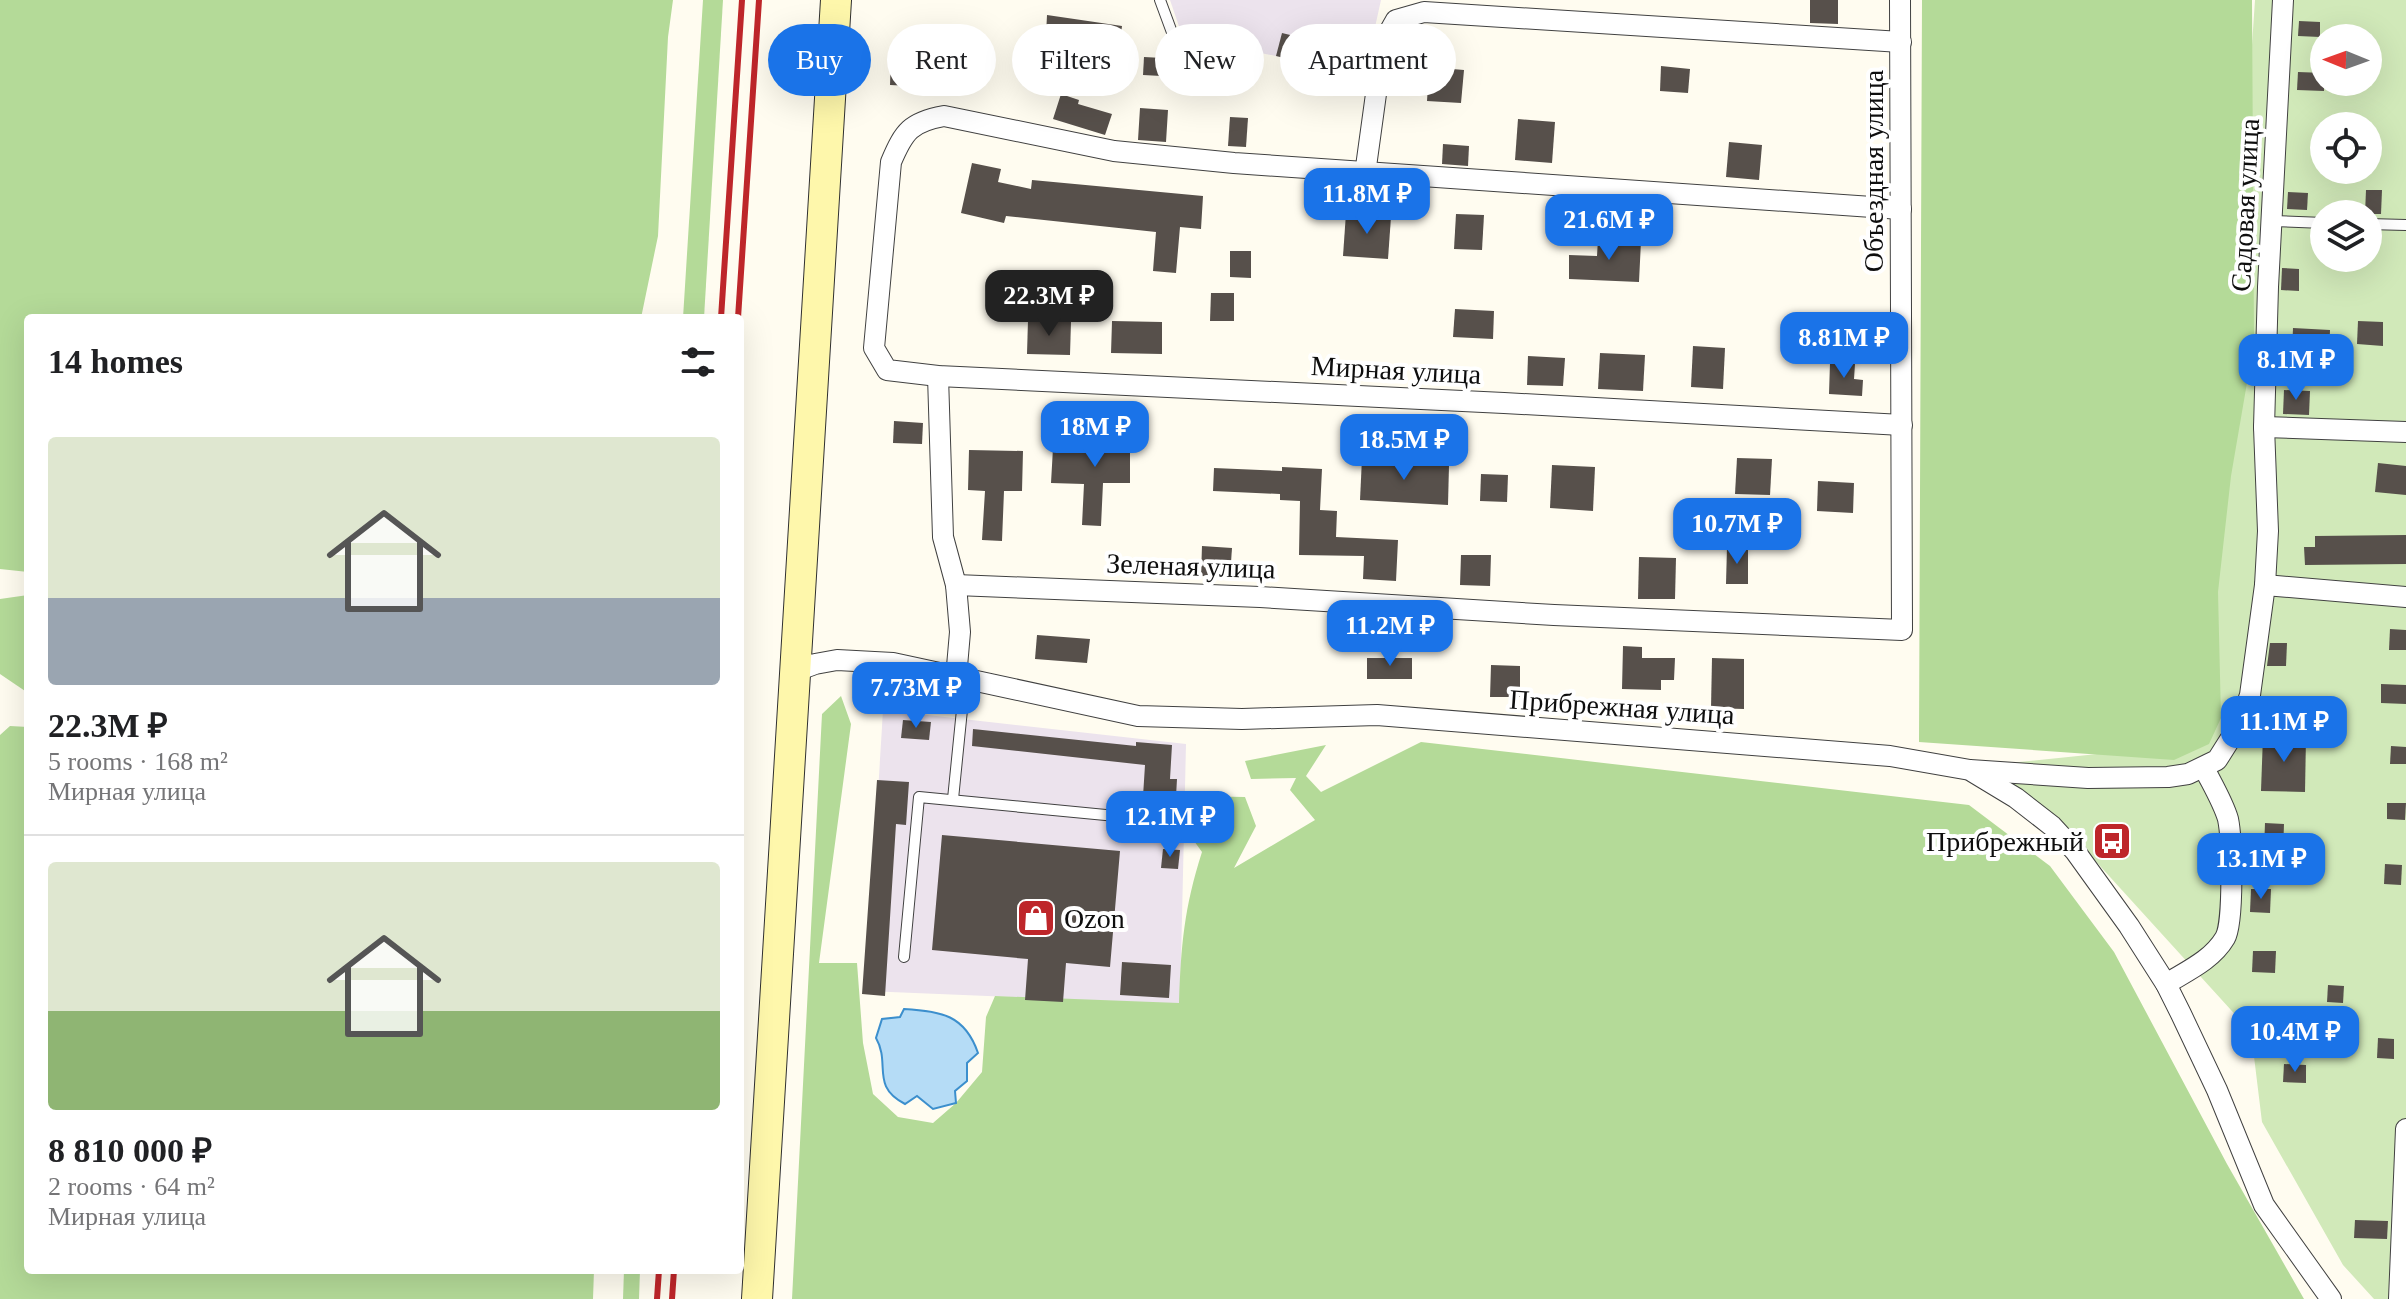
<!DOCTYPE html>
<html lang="en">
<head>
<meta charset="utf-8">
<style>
  :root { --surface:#fff; --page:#f2f2f2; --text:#202124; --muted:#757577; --line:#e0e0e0; --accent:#1a73e8 }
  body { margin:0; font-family:"Times New Roman",serif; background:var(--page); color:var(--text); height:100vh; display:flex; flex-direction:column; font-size:30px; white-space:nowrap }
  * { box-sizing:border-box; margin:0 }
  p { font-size:26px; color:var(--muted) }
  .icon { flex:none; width:44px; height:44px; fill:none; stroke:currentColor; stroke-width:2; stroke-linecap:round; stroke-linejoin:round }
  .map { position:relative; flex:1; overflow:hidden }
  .panel { position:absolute; left:24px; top:314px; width:720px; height:960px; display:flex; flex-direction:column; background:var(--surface); border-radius:8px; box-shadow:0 8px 32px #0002 }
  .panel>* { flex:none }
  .top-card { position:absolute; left:768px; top:24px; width:760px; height:72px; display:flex; gap:16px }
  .needle { width:52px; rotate:271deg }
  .controls { position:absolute; left:2310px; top:24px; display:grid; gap:16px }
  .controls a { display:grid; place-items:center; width:72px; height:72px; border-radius:50%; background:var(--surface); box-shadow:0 8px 32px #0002; font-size:40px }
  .price { position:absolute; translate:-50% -68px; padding:0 18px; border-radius:16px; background:var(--accent); color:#fff; font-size:26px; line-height:52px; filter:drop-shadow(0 2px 4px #0008) }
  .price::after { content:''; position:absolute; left:50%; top:48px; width:24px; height:18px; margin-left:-12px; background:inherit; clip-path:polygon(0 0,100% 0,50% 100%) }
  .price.on { background:#222; color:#fff }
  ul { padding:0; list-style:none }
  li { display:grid; align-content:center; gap:16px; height:424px; padding:0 24px }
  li+li { border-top:2px solid var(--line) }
  li span { display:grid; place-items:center; height:248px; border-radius:8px; color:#555 }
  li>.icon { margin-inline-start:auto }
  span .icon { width:144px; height:144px; fill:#fffc; stroke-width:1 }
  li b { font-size:34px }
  h2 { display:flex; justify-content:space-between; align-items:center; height:96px; padding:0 24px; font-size:34px }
  .pill { padding:0 28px; border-radius:36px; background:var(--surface); box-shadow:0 8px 32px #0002; font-size:28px; line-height:72px }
  .pill.on { background:var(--accent); color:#fff }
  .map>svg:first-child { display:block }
  .industrial { fill:#ece3ed }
  .green { fill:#d1e9b9; fill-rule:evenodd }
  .forest { fill:#b4da98 }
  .water { fill:#b5dcf6; stroke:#3c8fcd; stroke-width:2 }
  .building { fill:#57504b }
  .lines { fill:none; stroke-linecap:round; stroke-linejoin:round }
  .lane-casing { stroke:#414141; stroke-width:12 }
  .street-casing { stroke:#414141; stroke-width:22 }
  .secondary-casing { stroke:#303030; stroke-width:32 }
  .lane { stroke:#fff; stroke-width:10 }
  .street { stroke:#fff; stroke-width:20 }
  .secondary { stroke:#fef7ab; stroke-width:30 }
  .rail { stroke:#be262a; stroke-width:6 }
  .labels { text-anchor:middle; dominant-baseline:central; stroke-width:8; stroke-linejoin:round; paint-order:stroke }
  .street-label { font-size:28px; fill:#0e0e0e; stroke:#fff }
  .poi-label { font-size:28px; fill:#0e0e0e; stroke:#fff; text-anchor:end }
</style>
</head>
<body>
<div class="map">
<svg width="2406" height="1299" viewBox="0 0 2406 1299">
  <rect width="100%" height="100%" fill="#fffcf0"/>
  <!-- industrial -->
  <g class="industrial">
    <polygon points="1170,0 1381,0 1364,77 1276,56 1183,38"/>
    <polygon points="883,710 1186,744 1180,1004 866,991"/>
  </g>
  <!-- green -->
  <path class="green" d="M2255 0H2406V1299H2374L2343 1265 2262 1122 2251 1032 2070 833 1980 766 2194 744 2226 434ZM2324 38H2368V82H2324ZM2324 126H2368V170H2324ZM2324 214H2368V258H2324Z"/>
  <!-- forest -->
  <g class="forest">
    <polygon points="0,0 673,0 668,37 658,236 641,318 28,318 28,572 0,569"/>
    <polygon points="703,0 723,0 704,318 683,318"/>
    <polygon points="1922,0 2252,0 2254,342 2231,476 2218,592 2221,718 2209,744 2174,760 1919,742"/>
    <polygon points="28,595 28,693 0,674 0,599"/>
    <path d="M841 696 851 724 819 963H857L863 1043 873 1094 898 1117 933 1123 956 1103 982 1072 986 1017 995 996 1179 1003C1181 946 1184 908 1202 852L1184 827 1190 796 1245 797 1256 826 1234 868 1315 820 1290 790 1296 778 1251 779 1245 761 1326 745 1306 776 1321 792 1421 742 1969 805 2050 866 2114 952 2227 1164 2304 1299H792L822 714Z"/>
    <polygon points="10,726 28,727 28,1270 594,1270 593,1299 0,1299 0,735"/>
    <polygon points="624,1270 640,1270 639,1299 623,1299"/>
  </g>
  <!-- water -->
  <path class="water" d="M904 1009C941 1011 965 1015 978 1053L967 1063V1081L955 1091 956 1103 933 1109 917 1096 905 1104C870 1086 891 1064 876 1038L882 1019 900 1017Z"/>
  <!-- building -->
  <g class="building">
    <polygon points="1810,0 1838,0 1838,24 1810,23"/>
    <polygon points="1047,15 1122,26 1118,56 1095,54 1097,43 1080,41 1080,38 1046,35"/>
    <polygon points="2299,21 2320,22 2320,37 2298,36"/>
    <polygon points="1282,33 1368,54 1364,77 1276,56"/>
    <polygon points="891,54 932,55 931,87 890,85"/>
    <polygon points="1144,57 1181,59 1180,77 1143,75"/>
    <polygon points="1661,66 1690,69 1688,93 1660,91"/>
    <polygon points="1429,67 1464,70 1461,103 1427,101"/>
    <polygon points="2298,72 2324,73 2324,91 2297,90"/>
    <polygon points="1061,94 1079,100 1078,104 1112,114 1105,135 1053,119"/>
    <polygon points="1140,108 1168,110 1166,142 1138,140"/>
    <polygon points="1230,117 1248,118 1246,147 1228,146"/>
    <polygon points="1518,119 1555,122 1552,163 1515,160"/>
    <polygon points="1729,142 1762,145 1759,180 1726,177"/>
    <polygon points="1443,144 1469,146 1468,166 1442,164"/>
    <polygon points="972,163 1001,169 998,182 1031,189 1032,180 1203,196 1201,229 1180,227 1176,273 1153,271 1156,232 1006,216 1004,223 961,213"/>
    <polygon points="2366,190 2382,190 2381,214 2365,214"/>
    <polygon points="2288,192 2308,193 2307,210 2287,209"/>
    <polygon points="1346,213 1391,217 1388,259 1343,256"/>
    <polygon points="1456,214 1484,215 1482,250 1454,249"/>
    <polygon points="1598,239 1641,241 1639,282 1569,279 1569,255 1597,256"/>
    <polygon points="1230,251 1251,251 1251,278 1230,277"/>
    <polygon points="2282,268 2299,269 2299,291 2281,290"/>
    <polygon points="1211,293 1234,293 1234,321 1210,321"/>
    <polygon points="1455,309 1494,311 1493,339 1453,337"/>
    <polygon points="1028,320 1071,321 1070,355 1027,354"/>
    <polygon points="1112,321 1162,322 1162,354 1111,353"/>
    <polygon points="2358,321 2383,322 2383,346 2357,344"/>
    <polygon points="2293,328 2330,330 2329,352 2292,351"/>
    <polygon points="1693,346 1725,348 1723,389 1691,387"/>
    <polygon points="1600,353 1645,355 1643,391 1598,389"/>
    <polygon points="1528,356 1565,358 1563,386 1527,385"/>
    <polygon points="1830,363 1855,364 1854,379 1863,380 1862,396 1829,394"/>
    <polygon points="2284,390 2310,391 2309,415 2283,414"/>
    <polygon points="894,421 923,423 922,444 893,443"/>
    <polygon points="1107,421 1130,422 1130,483 1103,483 1101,526 1082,525 1084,484 1051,483 1053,448 1107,451"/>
    <polygon points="969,450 1023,451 1022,491 1004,491 1002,541 982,540 985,491 968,490"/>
    <polygon points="1362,458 1449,465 1448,505 1360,500"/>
    <polygon points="1737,458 1772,459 1770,495 1735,494"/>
    <polygon points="2378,463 2406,466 2406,495 2375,492"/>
    <polygon points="1552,465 1595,467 1593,511 1550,508"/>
    <polygon points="1282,467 1322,469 1320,510 1337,511 1336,537 1398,540 1396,581 1363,579 1364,556 1299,555 1300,501 1280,500 1280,494 1213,491 1214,468 1282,471"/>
    <polygon points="1481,474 1508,475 1507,502 1480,501"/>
    <polygon points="1818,481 1854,483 1853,513 1817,511"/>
    <polygon points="2406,535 2406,564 2305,565 2304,547 2315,547 2315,536"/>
    <polygon points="1202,546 1232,548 1230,577 1201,576"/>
    <polygon points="1727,547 1748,548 1748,584 1726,584"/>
    <polygon points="1461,555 1491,555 1490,586 1460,585"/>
    <polygon points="1639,557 1676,558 1675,599 1638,599"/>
    <polygon points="2390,629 2406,630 2406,650 2389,650"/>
    <polygon points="1037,635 1090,639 1087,663 1035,659"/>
    <polygon points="2270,643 2287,643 2286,666 2267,666"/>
    <polygon points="1623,646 1642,647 1642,658 1675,658 1674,680 1661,680 1661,690 1622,689"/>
    <rect x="1367" y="658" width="45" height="21"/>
    <polygon points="1712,658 1744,659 1744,709 1711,708"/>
    <polygon points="1491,665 1520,666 1520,697 1490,697"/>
    <polygon points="2381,684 2406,685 2406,704 2381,703"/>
    <polygon points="903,720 931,722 929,740 901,738"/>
    <polygon points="973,729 1136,746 1136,742 1172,745 1170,779 1177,779 1175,814 1142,812 1145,765 972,746"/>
    <polygon points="2263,736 2306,737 2305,792 2261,791"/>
    <polygon points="2391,746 2406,747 2406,764 2390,764"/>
    <polygon points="877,780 909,782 906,825 896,824 885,996 862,994"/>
    <polygon points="2387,803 2406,803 2405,820 2387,819"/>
    <polygon points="2265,823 2284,824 2283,852 2264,851"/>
    <polygon points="942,835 1120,851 1110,967 1066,963 1063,1002 1025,1000 1028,959 932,950"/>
    <polygon points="1163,849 1180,850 1178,869 1161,868"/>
    <polygon points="2385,864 2402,865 2401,885 2384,884"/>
    <polygon points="2251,889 2271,889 2270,913 2250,912"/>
    <polygon points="2253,951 2276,951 2275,973 2252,972"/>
    <polygon points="1122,962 1171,965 1169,998 1120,995"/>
    <polygon points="2328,985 2344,986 2343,1003 2327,1002"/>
    <polygon points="2257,1010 2279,1010 2279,1029 2256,1028"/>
    <polygon points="2378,1038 2394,1039 2394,1059 2377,1058"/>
    <polygon points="2284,1064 2306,1065 2306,1083 2283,1082"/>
    <polygon points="2355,1220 2388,1221 2387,1239 2354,1238"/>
  </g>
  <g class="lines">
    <defs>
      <g id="lane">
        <polyline points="1160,0 1177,46 1201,55"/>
        <polyline points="2272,221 2324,223"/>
        <polyline points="2368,224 2406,225"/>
        <polyline points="953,799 965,680"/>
        <polyline points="904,957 919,797 1116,816"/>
      </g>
      <g id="street">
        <polyline points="1365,174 1383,43 1396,20 1424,12 1901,42"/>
        <path d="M1901 209 1234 163 1114 151 944 116C911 122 904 131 891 162L874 348 887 370 938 376 1504 403 1902 425"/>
        <polyline points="938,376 943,537 956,585 960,632 956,678"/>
        <polyline points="2264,427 2406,432"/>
        <polyline points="956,585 1260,597 1554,615 1902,630 1900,0"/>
        <polyline points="2265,585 2406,597"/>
        <polyline points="796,671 815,664 837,660 893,663 1138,716 1242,719 1377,715 1890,756 1970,770 2088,778 2168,777 2188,774 2217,760 2241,722 2250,695 2265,585 2268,531 2264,427 2268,287 2283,0"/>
        <polyline points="1973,772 2016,798 2052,826 2075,851 2129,926 2166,984 2181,1014 2217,1090 2264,1205 2331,1299"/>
        <path d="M2166 984C2187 971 2212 960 2225 938 2234 923 2232 838 2228 819 2223 802 2212 784 2204 768"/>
        <polyline points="2399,1299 2406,1129"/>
      </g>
      <polyline id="secondary" points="757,1299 836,0"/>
    </defs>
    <!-- lane casing -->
    <use href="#lane" class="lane-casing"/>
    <!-- street casing -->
    <use href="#street" class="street-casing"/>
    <!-- secondary casing -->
    <use href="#secondary" class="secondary-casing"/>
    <!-- lane -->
    <use href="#lane" class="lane"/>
    <!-- street -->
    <use href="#street" class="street"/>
    <!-- secondary -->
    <use href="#secondary" class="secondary"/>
    <!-- rail -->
    <g class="rail">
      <polyline points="721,318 742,0"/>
      <polyline points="738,318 759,0"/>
      <polyline points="657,1299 659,1270"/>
      <polyline points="672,1299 674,1270"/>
    </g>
  </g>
  <!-- icons -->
  <defs>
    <symbol id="bus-square" viewBox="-11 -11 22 22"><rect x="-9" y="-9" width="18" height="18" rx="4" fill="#be262a" stroke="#fff"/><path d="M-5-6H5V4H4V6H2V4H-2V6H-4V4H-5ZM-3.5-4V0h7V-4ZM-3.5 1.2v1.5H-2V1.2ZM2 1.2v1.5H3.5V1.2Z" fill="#fff"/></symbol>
    <symbol id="shop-square" viewBox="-11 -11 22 22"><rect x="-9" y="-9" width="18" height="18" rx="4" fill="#be262a" stroke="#fff"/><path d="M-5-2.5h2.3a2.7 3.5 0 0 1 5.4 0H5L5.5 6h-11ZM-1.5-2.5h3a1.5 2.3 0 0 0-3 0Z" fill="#fff"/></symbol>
  </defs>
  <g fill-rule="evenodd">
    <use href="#bus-square" x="2090" y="819" width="44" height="44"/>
    <use href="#shop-square" x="1014" y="896" width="44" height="44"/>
  </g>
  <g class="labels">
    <!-- street labels -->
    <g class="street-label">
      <text transform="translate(1873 171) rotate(-90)">Объездная улица</text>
      <text transform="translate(2245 205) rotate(-87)">Садовая улица</text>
      <text transform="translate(1396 370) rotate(3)">Мирная улица</text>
      <text transform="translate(1191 566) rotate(2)">Зеленая улица</text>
      <text transform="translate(1622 707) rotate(4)">Прибрежная улица</text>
    </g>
    <!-- poi labels -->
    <g class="poi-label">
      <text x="2084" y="841">Прибрежный</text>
      <text x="1064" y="918" text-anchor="start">Ozon</text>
    </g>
  </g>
</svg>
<div class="controls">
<a><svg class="needle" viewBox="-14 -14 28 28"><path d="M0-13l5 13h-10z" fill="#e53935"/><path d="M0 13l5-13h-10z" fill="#757577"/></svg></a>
<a><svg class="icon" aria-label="locate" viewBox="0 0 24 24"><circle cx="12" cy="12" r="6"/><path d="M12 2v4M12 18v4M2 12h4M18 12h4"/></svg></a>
<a><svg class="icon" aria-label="layers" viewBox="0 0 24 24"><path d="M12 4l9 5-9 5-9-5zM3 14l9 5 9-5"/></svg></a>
</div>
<b class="price" style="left:1367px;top:236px">11.8M ₽</b>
<b class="price" style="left:1609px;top:262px">21.6M ₽</b>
<b class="price on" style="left:1049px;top:338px">22.3M ₽</b>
<b class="price" style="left:1844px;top:380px">8.81M ₽</b>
<b class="price" style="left:2296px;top:402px">8.1M ₽</b>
<b class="price" style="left:1095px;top:469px">18M ₽</b>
<b class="price" style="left:1404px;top:482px">18.5M ₽</b>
<b class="price" style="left:1737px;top:566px">10.7M ₽</b>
<b class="price" style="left:1390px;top:668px">11.2M ₽</b>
<b class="price" style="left:916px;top:730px">7.73M ₽</b>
<b class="price" style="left:2284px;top:764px">11.1M ₽</b>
<b class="price" style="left:1170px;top:859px">12.1M ₽</b>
<b class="price" style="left:2261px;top:901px">13.1M ₽</b>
<b class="price" style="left:2295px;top:1074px">10.4M ₽</b>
<div class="top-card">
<a class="pill on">Buy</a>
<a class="pill">Rent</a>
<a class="pill">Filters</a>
<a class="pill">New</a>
<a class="pill">Apartment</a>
</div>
<section class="panel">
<h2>14 homes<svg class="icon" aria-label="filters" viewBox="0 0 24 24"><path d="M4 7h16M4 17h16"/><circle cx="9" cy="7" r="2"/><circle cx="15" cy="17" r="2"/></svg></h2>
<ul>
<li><span style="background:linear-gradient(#dfe7d0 65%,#9aa5b1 0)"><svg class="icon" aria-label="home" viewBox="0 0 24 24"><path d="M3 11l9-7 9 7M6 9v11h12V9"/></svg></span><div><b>22.3M ₽</b><p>5 rooms · 168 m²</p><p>Мирная улица</p></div></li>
<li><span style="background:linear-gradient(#dfe7d0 60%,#8fb573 0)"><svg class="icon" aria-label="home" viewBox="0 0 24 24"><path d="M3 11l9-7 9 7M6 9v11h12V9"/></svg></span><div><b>8 810 000 ₽</b><p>2 rooms · 64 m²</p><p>Мирная улица</p></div></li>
</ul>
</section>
</div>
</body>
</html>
